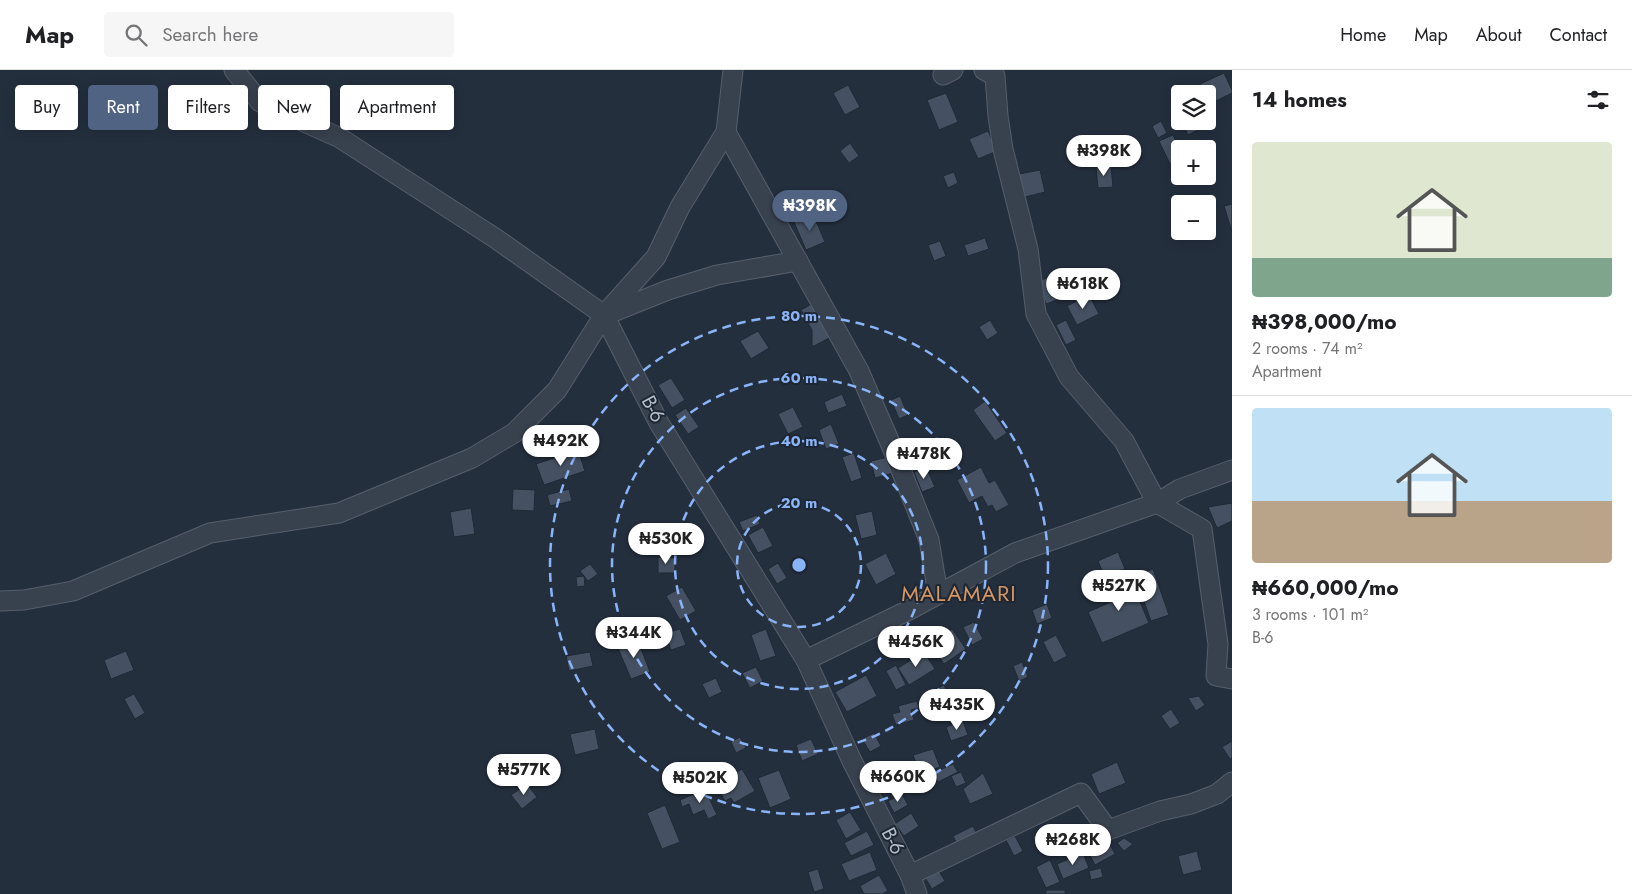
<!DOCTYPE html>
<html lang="en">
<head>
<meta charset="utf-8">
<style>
  :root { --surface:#fff; --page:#f6f6f6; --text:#202124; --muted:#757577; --line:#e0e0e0; --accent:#506383 }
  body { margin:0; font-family:Jost,sans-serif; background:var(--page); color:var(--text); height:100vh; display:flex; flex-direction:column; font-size:19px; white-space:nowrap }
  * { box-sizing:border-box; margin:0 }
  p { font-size:16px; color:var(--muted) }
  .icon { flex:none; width:28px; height:28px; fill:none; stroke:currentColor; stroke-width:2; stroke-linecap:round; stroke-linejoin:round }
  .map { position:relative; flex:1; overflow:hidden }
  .sheet { display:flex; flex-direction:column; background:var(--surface); width:400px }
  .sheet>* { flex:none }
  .hud { position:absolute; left:15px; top:15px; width:475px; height:45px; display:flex; gap:10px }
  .controls { position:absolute; left:1171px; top:15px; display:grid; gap:10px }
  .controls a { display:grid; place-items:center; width:45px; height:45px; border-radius:5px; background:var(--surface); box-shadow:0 2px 12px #0003; font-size:25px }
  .price { position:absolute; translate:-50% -42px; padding:0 11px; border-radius:18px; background:#fff; color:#222; font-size:16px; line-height:32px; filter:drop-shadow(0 1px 2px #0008) }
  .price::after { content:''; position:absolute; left:50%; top:30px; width:15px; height:11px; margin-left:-8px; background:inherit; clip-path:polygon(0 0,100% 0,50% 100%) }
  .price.selected { background:var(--accent); color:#fff }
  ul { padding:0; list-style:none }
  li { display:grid; align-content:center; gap:10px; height:265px; padding:0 20px }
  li+li { border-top:1px solid var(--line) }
  li span { display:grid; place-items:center; height:155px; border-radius:5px; color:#555 }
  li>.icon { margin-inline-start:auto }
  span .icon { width:90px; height:90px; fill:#fffc; stroke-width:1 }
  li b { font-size:21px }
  h2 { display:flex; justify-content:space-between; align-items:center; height:60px; padding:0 20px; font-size:21px }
  .tag { padding:0 18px; border-radius:5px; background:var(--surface); box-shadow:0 2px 12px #0003; font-size:18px; line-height:45px }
  .tag.selected { background:var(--accent); color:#fff }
  header { display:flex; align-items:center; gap:30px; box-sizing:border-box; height:70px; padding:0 25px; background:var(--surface); border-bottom:1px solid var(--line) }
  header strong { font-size:24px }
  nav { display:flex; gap:28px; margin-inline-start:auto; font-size:18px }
  .search { width:350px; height:45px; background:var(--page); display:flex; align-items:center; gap:12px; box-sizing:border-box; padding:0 18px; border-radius:5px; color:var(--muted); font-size:19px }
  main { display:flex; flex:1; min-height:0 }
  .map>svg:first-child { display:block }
  .building { fill:#455162; stroke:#1f2835 }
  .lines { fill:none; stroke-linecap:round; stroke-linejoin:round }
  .street-casing { stroke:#565f6c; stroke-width:21 }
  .street { stroke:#38414e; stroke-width:19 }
  .ring { fill:none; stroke:#8ab4f8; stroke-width:2.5; stroke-dasharray:9 6 }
  .labels { text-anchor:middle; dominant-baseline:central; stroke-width:4; stroke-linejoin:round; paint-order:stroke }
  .street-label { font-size:20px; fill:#b4bcc9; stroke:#1d2633 }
  .quarter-label { font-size:22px; letter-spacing:1px; fill:#d59563; stroke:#1d2633 }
  .centre { fill:#8ab4f8; stroke:#1d2633; stroke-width:2.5 }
  .ring-label { font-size:15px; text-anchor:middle; font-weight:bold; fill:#8ab4f8; stroke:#1d2633; stroke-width:4; stroke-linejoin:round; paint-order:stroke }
</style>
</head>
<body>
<header>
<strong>Map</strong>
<div class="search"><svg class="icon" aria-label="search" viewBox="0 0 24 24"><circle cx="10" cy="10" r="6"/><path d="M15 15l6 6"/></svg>Search here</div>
<nav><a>Home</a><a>Map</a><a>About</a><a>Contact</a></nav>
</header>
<main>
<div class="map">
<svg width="1232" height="824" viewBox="0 0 1232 824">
  <rect width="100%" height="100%" fill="#242f3e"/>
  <!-- building -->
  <g class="building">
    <polygon points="1224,3 1232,20 1232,23 1210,34 1208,29 1208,24 1205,24 1200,14"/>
    <polygon points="848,15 860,37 845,45 833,23"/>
    <polygon points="946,23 958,52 939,60 927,30"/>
    <polygon points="1161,51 1167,63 1158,68 1152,56"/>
    <polygon points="1182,51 1199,51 1202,58 1188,65"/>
    <polygon points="988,61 997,81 978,89 969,69"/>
    <polygon points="1173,65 1180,80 1180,89 1170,94 1159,71"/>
    <polygon points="850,73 859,86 849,93 840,81"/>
    <polygon points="1111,96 1113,117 1098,118 1096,97"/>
    <polygon points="1040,100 1045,122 1025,127 1019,104"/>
    <polygon points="954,102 958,113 948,118 943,106"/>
    <polygon points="1232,134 1232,162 1224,136"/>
    <polygon points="1209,141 1214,157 1208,159 1208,142"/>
    <polygon points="813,144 825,172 806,180 794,152"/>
    <polygon points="985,168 989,179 968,186 964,175"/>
    <polygon points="940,171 946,186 934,191 928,175"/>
    <polygon points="1055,205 1063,228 1046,234 1038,211"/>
    <polygon points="1089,225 1099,244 1077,255 1067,236"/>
    <polygon points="815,232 833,266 812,277 812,260 801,240"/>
    <polygon points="990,250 998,263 987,270 979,257"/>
    <polygon points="1066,250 1076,270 1066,275 1056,255"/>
    <polygon points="758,261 769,278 751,289 740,271"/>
    <polygon points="671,308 685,330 672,338 658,315"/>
    <polygon points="842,324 847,336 828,343 824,332"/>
    <polygon points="900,326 908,345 899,349 891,330"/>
    <polygon points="985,331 1007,363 995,371 973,340"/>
    <polygon points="793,337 803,357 788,364 778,344"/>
    <polygon points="686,338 699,357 688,364 675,345"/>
    <polygon points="831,354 839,374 826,379 819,360"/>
    <polygon points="578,380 585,401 544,415 536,394"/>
    <polygon points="854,383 862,408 851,412 842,387"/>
    <polygon points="888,387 893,403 875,408 871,391"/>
    <polygon points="926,397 935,417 922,422 914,402"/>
    <polygon points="981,397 989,413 995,410 1009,435 996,442 992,435 988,437 982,426 969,433 957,410"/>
    <polygon points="513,419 535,420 534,441 512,440"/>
    <polygon points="569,419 572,431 550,436 547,425"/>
    <polygon points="1232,433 1232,451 1217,458 1208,437"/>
    <polygon points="471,438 475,464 454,467 450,442"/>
    <polygon points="872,441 877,465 861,469 855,445"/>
    <polygon points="757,445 760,454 743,461 739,452"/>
    <polygon points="763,457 773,476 758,483 748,465"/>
    <polygon points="1118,482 1125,499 1105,508 1098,491"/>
    <polygon points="886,483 896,504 876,515 865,494"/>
    <polygon points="658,487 675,488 675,503 658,503"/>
    <polygon points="778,493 787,508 777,514 768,499"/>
    <polygon points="590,494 598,504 588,511 580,501"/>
    <polygon points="1153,499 1169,545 1151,551 1135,506"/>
    <polygon points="584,506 585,516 577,517 576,507"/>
    <polygon points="1130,508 1149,553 1102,573 1088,542 1113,531 1107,517"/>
    <polygon points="682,517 696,541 680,550 666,526"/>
    <polygon points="1047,534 1052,548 1037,554 1032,540"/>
    <polygon points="974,552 983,569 972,575 963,557"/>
    <polygon points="680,559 686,575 671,580 665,563"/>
    <polygon points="766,559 776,586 760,591 751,565"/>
    <polygon points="952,559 966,579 944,594 930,574"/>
    <polygon points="1056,565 1067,586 1054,593 1043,572"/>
    <polygon points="637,568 650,602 631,609 617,576"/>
    <polygon points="126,581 134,600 111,609 104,590"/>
    <polygon points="590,582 593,596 569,601 566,586"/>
    <polygon points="924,582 935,599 909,615 898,598"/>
    <polygon points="1022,592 1028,607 1019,611 1013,596"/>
    <polygon points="896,595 906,615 896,620 886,601"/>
    <polygon points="756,597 763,611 750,618 742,603"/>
    <polygon points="866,605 877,626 847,642 835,622"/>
    <polygon points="716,608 722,622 709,628 702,614"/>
    <polygon points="944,615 952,633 938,638 931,621"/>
    <polygon points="134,624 145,643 135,649 124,629"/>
    <polygon points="1199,626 1205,635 1196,641 1188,628"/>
    <polygon points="917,631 919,638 911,640 914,650 896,655 892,644 900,642 898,636"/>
    <polygon points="1171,639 1180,653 1170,659 1161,646"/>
    <polygon points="963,651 968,665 951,671 946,657"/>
    <polygon points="595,659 599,679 575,685 570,664"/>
    <polygon points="874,663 881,676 870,682 862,669"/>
    <polygon points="740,667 746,678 736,683 731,672"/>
    <polygon points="811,669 818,684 802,691 796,675"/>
    <polygon points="1232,671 1232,688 1230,689 1222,677"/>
    <polygon points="933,679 940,697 920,704 913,685"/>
    <polygon points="1117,692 1126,713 1099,724 1091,704"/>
    <polygon points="953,694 958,702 938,712 933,703"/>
    <polygon points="742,699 755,721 734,733 731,728 725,731 716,715"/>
    <polygon points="779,700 791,729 770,738 758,708"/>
    <polygon points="961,702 966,713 956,717 951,706"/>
    <polygon points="983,703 993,724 970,734 963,719"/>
    <polygon points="527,714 537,727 522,739 511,725"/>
    <polygon points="705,719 717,745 708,749 704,740 693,745 689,734 682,737 680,730"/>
    <polygon points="902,724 908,735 894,743 888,731"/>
    <polygon points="665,735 680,772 662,779 647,743"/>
    <polygon points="850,742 861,760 846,769 836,750"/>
    <polygon points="911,743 919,756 904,766 895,754"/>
    <polygon points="973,756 979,768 959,778 953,766"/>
    <polygon points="867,761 874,775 851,786 844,773"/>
    <polygon points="1043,761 1052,777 1041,783 1033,767"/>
    <polygon points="1103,761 1115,784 1095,795 1083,772"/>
    <polygon points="1015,766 1023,781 1014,786 1006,770"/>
    <polygon points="1124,768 1133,774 1124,781 1117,773"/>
    <polygon points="1197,781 1202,800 1183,805 1178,786"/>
    <polygon points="870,782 877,800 849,811 841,794"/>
    <polygon points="1083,783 1089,798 1063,809 1057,794"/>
    <polygon points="1050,790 1060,812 1046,818 1036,797"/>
    <polygon points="937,798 945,811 932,819 924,806"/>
    <polygon points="1101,798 1103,807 1091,810 1089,801"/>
    <polygon points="818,799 824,819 814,822 808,802"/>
    <polygon points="879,805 888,821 882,824 864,824 860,816"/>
    <rect x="1046" y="820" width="19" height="4"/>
  </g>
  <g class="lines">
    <defs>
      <g id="street">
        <polyline points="234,0 260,32 340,68 495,168 604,245 659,353 806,590 852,691 910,805 917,824"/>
        <polyline points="984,0 995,6 998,46 1003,79 1028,179 1036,244 1069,307 1124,371 1157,433 1202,459 1218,574 1216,606 1232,609"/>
        <polyline points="943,5 953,0"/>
        <polyline points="726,62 859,301 891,375 929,470 938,524"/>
        <polyline points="608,244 668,220 717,205 798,191"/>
        <polyline points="0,531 24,530 73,521 210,463 339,443 472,388 514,363 557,320 604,245 656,187 680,137 726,62 733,0"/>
        <polyline points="806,590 911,539 1015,483 1157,433 1180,419 1232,400"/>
        <polyline points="910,805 1081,723 1108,760 1160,741 1191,734 1217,724 1232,712"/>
      </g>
    </defs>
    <!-- street casing -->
    <use href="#street" class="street-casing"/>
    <!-- street -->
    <use href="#street" class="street"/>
  </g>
  <!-- distance rings -->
  <g class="ring">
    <circle cx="799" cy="495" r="62"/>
    <circle cx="799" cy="495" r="124"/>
    <circle cx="799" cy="495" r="187"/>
    <circle cx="799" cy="495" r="249"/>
  </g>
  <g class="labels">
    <!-- street labels -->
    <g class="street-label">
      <text transform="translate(653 339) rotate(62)">B-6</text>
      <text transform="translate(893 771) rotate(63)">B-6</text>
    </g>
    <!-- quarter labels -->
    <g class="quarter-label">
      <text x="959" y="523">MALAMARI</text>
    </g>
  </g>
  <circle cx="799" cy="495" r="8" class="centre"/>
  <g class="ring-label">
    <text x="799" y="251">80 m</text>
    <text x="799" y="313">60 m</text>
    <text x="799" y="376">40 m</text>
    <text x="799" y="438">20 m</text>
  </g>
</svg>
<div class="controls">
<a><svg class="icon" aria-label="layers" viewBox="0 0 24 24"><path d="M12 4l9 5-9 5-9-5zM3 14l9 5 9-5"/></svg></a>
<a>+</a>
<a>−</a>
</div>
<b class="price" style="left:1104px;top:107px">₦398K</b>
<b class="price selected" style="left:810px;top:162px">₦398K</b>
<b class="price" style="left:1083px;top:240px">₦618K</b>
<b class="price" style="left:561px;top:397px">₦492K</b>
<b class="price" style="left:924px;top:410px">₦478K</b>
<b class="price" style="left:666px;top:495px">₦530K</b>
<b class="price" style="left:1119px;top:542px">₦527K</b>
<b class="price" style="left:634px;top:589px">₦344K</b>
<b class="price" style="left:916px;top:598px">₦456K</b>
<b class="price" style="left:957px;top:661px">₦435K</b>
<b class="price" style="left:524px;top:726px">₦577K</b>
<b class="price" style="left:898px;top:733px">₦660K</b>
<b class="price" style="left:700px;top:734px">₦502K</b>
<b class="price" style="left:1073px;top:796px">₦268K</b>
<div class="hud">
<a class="tag">Buy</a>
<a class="tag selected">Rent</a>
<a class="tag">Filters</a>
<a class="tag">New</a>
<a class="tag">Apartment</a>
</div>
</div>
<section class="sheet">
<h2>14 homes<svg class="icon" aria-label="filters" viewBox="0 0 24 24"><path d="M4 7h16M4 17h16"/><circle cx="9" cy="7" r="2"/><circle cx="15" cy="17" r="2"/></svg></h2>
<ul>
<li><span style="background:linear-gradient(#dfe7d0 75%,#7fa58c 0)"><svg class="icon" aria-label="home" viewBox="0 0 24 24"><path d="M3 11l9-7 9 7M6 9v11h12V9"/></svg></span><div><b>₦398,000/mo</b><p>2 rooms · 74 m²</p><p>Apartment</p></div></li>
<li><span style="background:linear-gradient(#bfe0f5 60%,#b9a48a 0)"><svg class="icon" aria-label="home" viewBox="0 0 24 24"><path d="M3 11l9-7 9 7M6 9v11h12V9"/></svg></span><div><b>₦660,000/mo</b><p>3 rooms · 101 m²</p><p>B-6</p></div></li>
</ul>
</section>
</main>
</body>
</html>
